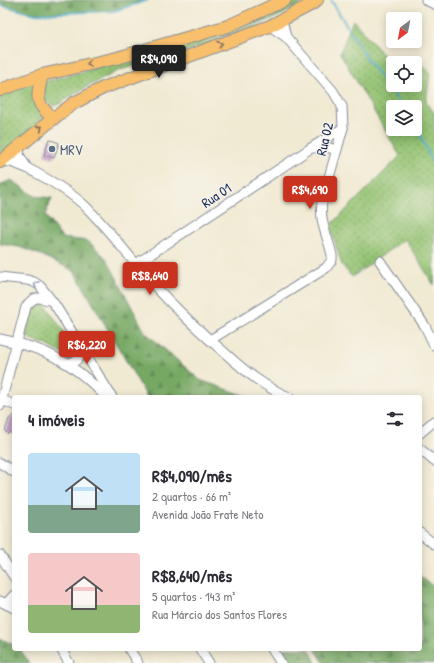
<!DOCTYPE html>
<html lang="pt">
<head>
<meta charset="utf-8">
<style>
  :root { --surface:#fff; --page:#f7f7f7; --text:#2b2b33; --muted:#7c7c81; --accent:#c8321e }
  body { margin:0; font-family:"Patrick Hand",sans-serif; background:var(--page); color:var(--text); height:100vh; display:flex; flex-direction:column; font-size:15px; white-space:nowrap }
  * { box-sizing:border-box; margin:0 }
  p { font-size:13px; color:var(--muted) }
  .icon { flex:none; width:22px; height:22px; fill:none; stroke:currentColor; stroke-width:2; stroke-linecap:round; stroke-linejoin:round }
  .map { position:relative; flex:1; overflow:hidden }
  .drawer { position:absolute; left:12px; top:395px; width:410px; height:256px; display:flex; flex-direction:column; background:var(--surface); border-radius:4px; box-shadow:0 2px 10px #0003 }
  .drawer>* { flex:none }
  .needle { width:26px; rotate:212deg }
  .controls { position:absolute; left:386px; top:12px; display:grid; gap:8px }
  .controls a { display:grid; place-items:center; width:36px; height:36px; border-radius:4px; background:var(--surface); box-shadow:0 2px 10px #0003; font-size:20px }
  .price { position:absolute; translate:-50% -34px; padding:0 9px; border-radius:4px; background:var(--accent); color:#fff; font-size:13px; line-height:26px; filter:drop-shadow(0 1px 2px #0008) }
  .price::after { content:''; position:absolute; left:50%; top:24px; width:12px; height:9px; margin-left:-6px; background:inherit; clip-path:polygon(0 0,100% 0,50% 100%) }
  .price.active { background:#222; color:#fff }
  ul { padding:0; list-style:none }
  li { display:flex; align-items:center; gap:12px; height:100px; padding:0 16px }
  li span { display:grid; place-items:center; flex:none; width:112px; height:80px; border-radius:4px; color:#555 }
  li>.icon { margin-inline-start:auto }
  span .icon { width:48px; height:48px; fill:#fffc; stroke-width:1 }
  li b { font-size:17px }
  h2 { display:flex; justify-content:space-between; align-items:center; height:48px; padding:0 16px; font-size:17px }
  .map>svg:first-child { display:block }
  .green { fill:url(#green-dots); stroke:#577868; fill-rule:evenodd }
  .forest { fill:url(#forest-firs); stroke:#486c60 }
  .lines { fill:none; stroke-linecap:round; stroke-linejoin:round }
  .stream { stroke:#51aecf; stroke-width:2 }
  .building { fill:url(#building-back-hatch) }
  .minor-casing { stroke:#868c98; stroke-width:11 }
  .major-casing { stroke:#868c98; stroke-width:14 }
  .minor { stroke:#fff; stroke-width:9 }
  .major { stroke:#f8bf6c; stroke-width:12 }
  .oneway { stroke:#7e7064 }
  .oneway2 { stroke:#8d97ae }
  .service-dot { fill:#5c6f8a; stroke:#f7f3e8; stroke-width:1.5 }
  .labels { text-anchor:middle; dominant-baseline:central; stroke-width:3; stroke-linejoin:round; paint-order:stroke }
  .street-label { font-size:14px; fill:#1b2f5e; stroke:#f7f3e8 }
  .service-label { font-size:14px; fill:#4e5e75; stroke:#f7f3e8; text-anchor:start }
</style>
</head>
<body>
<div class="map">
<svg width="434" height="663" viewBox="0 0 434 663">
  <defs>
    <pattern id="green-dots" width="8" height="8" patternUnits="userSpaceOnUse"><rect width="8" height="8" fill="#93c271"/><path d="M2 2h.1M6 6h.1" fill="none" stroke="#779e60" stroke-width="1.8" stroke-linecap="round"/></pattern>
    <pattern id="forest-firs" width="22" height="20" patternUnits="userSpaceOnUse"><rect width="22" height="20" fill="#76a863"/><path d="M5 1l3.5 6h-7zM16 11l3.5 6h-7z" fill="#608955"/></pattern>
    <pattern id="building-back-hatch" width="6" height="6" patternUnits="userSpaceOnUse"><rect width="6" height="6" fill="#bf94c5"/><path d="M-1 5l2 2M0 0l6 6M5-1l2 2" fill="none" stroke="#9a79a3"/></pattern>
  </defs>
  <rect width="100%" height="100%" fill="#f7f3e8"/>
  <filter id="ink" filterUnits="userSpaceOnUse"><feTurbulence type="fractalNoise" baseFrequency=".025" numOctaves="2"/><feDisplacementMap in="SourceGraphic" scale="8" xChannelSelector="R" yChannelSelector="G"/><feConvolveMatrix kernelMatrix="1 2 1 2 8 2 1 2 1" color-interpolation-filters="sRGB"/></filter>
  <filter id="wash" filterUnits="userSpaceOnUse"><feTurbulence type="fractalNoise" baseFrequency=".012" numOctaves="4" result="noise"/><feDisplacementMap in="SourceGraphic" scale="16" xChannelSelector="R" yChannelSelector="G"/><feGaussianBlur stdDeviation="0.9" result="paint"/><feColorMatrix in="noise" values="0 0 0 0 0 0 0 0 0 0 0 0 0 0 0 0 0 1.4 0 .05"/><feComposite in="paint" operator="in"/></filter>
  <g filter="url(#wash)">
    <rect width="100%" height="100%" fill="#f1ead3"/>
    <!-- green -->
    <g class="green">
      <polygon points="295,0 307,0 283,14 246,31 189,50 120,70 83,89 59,104 54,106 45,101 42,85 47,81 89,70 279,9"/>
      <path d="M353 20 393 66V85H415V66L421 65 430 72 426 103 434 112V285L405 239 352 277 342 265 330 226 400 156 340 53ZM393 107H415V129H393Z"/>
      <polygon points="31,81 35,86 44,115 42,120 0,156 0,94"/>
      <polygon points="38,302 44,304 47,307 76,350 72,357 68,357 45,344 30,339 27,336 26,331 33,307"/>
    </g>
    <!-- forest -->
    <g class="forest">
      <polygon points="0,0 148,0 114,11 36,14 0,5"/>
      <polygon points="11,180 35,196 52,198 45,215 62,238 88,241 106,258 145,332 200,380 249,397 147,397 74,271 41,255 19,247 0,244 0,185"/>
      <polygon points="420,576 434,587 434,663 324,663 315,649 420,649"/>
      <polygon points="0,638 14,645 14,649 20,649 29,663 0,663"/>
      <polygon points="282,649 309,649 316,663 291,663"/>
    </g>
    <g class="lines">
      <!-- stream -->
      <g class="stream">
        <polyline points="331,0 367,59 403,107"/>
        <polyline points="0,5 36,14 114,11 148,0"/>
        <polyline points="415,123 434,166"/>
      </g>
    </g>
    <g id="blocks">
      <!-- building -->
      <g class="building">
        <polygon points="49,139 59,143 54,158 44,155"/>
        <polygon points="14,415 14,435 9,432 8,434 5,431 9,419"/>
      </g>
    </g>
  </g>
  <g filter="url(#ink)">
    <use href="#blocks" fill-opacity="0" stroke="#868c98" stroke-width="1"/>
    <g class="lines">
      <defs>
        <g id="minor">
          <polyline points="426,0 434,4"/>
          <polyline points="270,26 286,37 282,20"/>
          <polyline points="337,150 326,147 311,148 343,128"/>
          <polyline points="1,161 11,162 27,168 19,155 20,146"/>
          <path d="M27 168C46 178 66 189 83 204 108 228 129 257 153 284 175 308 199 331 225 353 245 371 264 387 289 397"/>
          <polyline points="380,261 425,326 434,345"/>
          <polyline points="136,264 311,148"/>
          <polyline points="0,277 27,280 34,282 40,286 55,305 112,397"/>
          <path d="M0 339C46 348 74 363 106 397"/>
          <path d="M210 340 326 268 332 260V255C328 237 319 222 322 202L343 128 342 106 333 91 286 37"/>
          <path d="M67 363C78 363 82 355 80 346"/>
          <polyline points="0,399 14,405"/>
          <path d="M0 406 26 307C34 295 39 297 52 301"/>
          <polyline points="420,433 434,421"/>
          <polyline points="420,449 434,461"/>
          <polyline points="0,463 14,472"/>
          <polyline points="420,533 434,544"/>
          <polyline points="0,555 14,577"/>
          <polyline points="0,601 14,608"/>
          <polyline points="6,604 14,595"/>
          <polyline points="61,649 69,663"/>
          <polyline points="129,649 138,663"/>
          <polyline points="200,649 209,663"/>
          <polyline points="272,649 281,663"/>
        </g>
        <g id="major">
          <path d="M42 75C37 96 34 104 54 118"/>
          <polyline points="0,90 42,75 117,58 228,26 285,0"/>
          <polyline points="0,162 54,118 74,103 103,88 270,26 312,4 317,0"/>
        </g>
      </defs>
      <!-- minor casing -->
      <use href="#minor" class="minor-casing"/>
      <!-- major casing -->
      <use href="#major" class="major-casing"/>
      <!-- minor -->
      <use href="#minor" class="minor"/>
      <!-- major -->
      <use href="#major" class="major"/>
    </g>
    <!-- one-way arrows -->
    <defs><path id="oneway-chevron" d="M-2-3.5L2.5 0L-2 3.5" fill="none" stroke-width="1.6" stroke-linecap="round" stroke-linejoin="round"/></defs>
    <g class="oneway">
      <use href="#oneway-chevron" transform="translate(220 44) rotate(-20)"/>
      <use href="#oneway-chevron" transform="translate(89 64) rotate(167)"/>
      <use href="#oneway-chevron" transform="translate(40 128) rotate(-40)"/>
    </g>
    <use class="oneway2" href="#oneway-chevron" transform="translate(36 284) rotate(-150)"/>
  </g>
  <!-- markers -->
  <circle class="service-dot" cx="52" cy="149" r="4"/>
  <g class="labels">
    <!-- street labels -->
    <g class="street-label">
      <text transform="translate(324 139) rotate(-77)">Rua 02</text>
      <text transform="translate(216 195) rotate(-34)">Rua 01</text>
    </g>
    <!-- service labels -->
    <g class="service-label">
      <text x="60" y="149">MRV</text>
    </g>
  </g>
</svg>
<div class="controls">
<a><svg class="needle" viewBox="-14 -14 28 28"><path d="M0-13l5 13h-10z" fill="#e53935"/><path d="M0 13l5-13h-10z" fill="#7c7c81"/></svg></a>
<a><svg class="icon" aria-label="locate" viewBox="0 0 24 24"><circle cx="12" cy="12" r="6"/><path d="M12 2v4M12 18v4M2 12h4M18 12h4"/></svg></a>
<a><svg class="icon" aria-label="layers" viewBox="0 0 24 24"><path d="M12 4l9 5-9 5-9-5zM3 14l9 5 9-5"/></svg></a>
</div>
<b class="price active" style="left:159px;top:79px">R$4,090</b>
<b class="price" style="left:310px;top:210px">R$4,690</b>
<b class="price" style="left:150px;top:296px">R$8,640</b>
<b class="price" style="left:87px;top:365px">R$6,220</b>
<section class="drawer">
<h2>4 imóveis<svg class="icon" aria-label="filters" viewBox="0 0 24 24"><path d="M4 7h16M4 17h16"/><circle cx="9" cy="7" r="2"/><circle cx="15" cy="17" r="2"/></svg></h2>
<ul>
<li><span style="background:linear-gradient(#bfe0f5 65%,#7fa58c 0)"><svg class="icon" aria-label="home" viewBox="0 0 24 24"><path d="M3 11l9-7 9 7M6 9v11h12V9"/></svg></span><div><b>R$4,090/mês</b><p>2 quartos · 66 m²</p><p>Avenida João Frate Neto</p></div></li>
<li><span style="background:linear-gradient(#f6c9c9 65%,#8fb573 0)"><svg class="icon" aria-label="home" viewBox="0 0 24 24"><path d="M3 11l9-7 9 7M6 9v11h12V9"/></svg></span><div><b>R$8,640/mês</b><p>5 quartos · 143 m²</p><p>Rua Márcio dos Santos Flores</p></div></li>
</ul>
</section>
</div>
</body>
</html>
